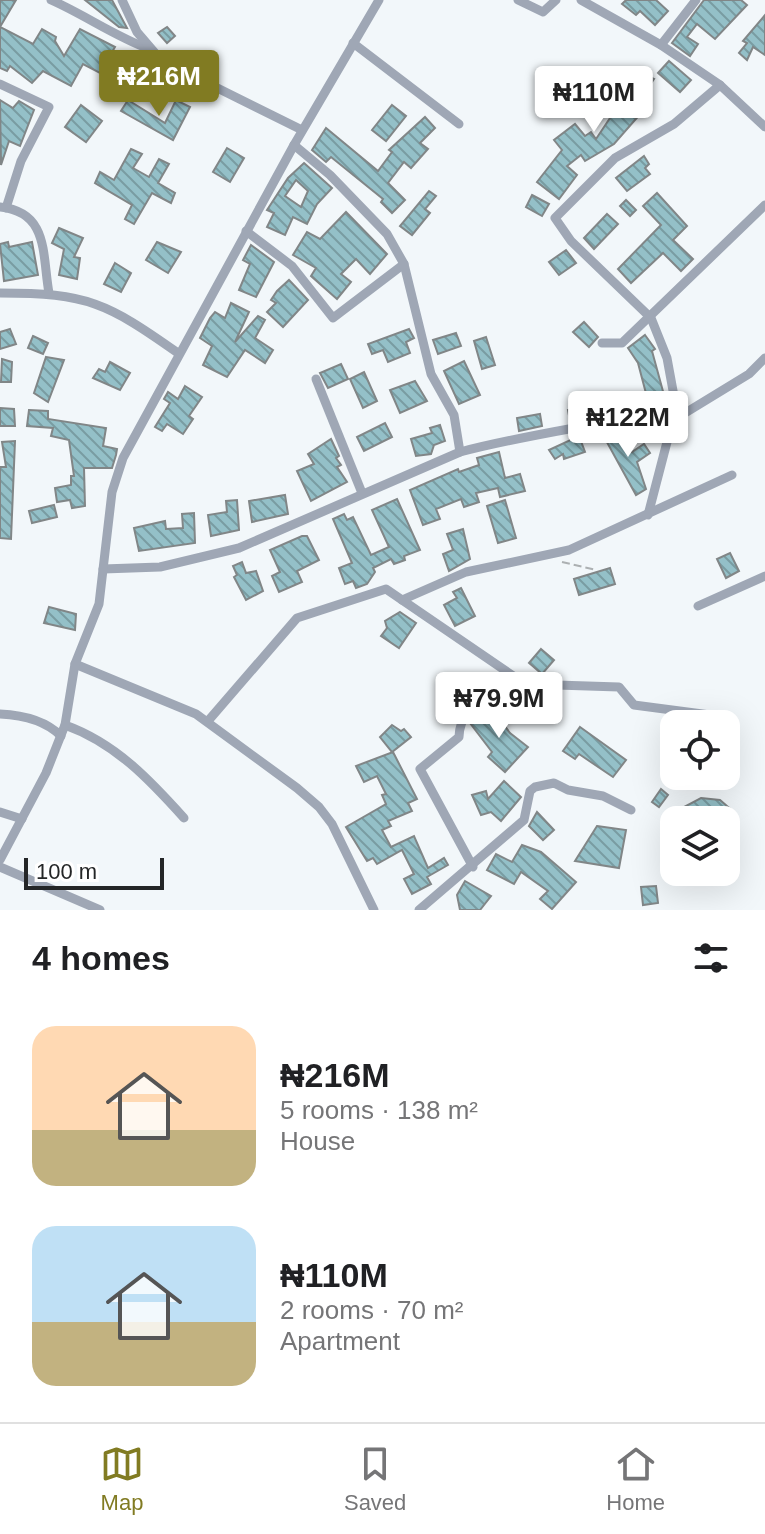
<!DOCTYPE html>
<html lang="en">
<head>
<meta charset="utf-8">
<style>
  :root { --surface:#fff; --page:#f2f2f2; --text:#202124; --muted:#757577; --line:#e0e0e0; --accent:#817b22 }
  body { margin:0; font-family:Arial,sans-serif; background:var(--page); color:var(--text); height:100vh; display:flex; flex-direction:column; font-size:30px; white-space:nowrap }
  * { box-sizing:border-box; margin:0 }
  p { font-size:26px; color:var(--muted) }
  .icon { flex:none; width:44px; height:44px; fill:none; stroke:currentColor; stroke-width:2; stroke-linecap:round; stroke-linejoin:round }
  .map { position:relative; height:910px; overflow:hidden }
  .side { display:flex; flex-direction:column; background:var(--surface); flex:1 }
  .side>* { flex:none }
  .buttons { position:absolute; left:660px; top:710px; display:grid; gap:16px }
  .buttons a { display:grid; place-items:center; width:80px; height:80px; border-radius:16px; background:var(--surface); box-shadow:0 8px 32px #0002; font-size:40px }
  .scale { position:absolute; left:24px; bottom:20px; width:140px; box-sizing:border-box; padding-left:8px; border:4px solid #242627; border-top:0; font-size:22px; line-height:28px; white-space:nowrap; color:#242627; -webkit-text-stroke:6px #fff; paint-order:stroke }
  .price { position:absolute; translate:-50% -68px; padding:0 18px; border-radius:8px; background:#fff; color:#222; font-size:26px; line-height:52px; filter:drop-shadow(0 2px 4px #0008) }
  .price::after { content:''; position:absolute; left:50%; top:48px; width:24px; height:18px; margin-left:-12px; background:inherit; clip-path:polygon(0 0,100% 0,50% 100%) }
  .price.active { background:var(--accent); color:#fff }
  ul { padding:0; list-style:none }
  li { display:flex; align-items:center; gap:24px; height:200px; padding:0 32px }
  li span { display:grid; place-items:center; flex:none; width:224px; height:160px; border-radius:24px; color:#555 }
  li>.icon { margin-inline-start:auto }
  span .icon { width:96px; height:96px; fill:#fffc; stroke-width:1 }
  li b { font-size:34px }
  h2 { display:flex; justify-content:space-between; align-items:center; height:96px; padding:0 32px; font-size:34px }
  .dock { display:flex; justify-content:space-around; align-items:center; height:112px; border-top:2px solid var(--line); background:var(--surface); font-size:22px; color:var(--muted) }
  .dock a { display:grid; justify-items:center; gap:4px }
  .dock .active { color:var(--accent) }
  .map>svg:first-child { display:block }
  .building { fill:url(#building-back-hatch); stroke:#818687; stroke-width:2; fill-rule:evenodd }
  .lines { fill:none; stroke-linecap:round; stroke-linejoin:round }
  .path { stroke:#acb0b2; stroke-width:2; stroke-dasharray:8 4; stroke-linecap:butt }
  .street { stroke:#9fa7b5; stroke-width:9 }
</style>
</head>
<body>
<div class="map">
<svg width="765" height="910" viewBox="0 0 765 910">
  <defs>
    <pattern id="building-back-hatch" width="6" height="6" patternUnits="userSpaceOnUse" patternTransform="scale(2)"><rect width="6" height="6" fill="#94c0c8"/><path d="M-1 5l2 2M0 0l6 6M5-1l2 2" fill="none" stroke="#799ca2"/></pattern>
  </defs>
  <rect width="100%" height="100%" fill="#f2f7fa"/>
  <!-- building -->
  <g class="building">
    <polygon points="0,0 16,0 0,27 33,44 42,29 56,37 55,41 64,56 80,29 115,47 100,73 83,64 71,86 43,71 32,83 10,66 7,71 0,68"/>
    <polygon points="85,0 112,0 127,28 119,27"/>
    <polygon points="626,0 656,0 668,11 655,25 640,11 636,15 622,4"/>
    <polygon points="704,0 741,0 747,5 715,39 697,24 687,37 698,44 690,56 672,43"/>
    <polygon points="765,15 765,55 753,47 747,60 739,53 747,43 743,41"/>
    <polygon points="167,27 175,36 167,43 158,33"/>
    <polygon points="669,61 691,80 680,92 658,73"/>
    <polygon points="636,71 654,79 643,95 634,89 625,102 642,112 614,144 585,161 581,155 567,166 577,175 559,199 537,182 562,150 554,140 575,124 585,136 591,132 596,139 612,115 589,99 599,83 615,93 619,89 622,91"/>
    <polygon points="0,100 13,108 19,101 34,110 20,146 9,141 1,165"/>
    <polygon points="128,100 165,123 176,100 190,107 173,140 121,111"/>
    <polygon points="81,105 102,121 86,142 65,127"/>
    <polygon points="392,105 406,116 386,141 372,130"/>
    <polygon points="425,117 435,128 420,143 428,149 411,168 404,162 388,183 405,200 392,213 381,202 383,199 331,157 326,162 312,150 326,128 378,171 392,152 389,150"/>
    <polygon points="227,148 244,158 230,182 213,172"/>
    <polygon points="131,149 142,154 133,168 149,177 159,159 169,164 158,183 175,193 171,203 152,193 134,224 125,219 132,205 95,183 100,172 114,180"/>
    <polygon points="644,156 649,164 645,168 650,174 627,191 616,178"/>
    <path d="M304 163 332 188 317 204 307 224 293 217 285 235 267 227 274 213 267 210 288 178ZM296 180 308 191 301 207 285 196Z"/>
    <polygon points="429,191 436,196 425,209 430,213 412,235 400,226"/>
    <polygon points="657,193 687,226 673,240 693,259 681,271 663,253 631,283 618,269 661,225 643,206"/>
    <polygon points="532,195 549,204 542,216 526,207"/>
    <polygon points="626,200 636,210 630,216 620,206"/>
    <polygon points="346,212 387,254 370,274 356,259 341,274 351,282 337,299 311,276 316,268 293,255 307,232 320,239"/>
    <polygon points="607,214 618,224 594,249 584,238"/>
    <polygon points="59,228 83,238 74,257 80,258 77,279 59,275 64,249 52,243"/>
    <polygon points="8,242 9,247 32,242 38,275 4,281 0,244"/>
    <polygon points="157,242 181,252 168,273 146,260"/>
    <polygon points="251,245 274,262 256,297 239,290 250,264 243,260"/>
    <polygon points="566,250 576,263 559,275 549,262"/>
    <polygon points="115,263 131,273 121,292 104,284"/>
    <polygon points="289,280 308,300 283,327 267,312 276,303 271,300 277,291"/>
    <polygon points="231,303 249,312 235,342 258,316 265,320 255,338 273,350 265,363 245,350 227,377 203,365 212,346 200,338 210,318 215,312 225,318"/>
    <polygon points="584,322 598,337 589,347 573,332"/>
    <polygon points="10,329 16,344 0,349 0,332"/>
    <polygon points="409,329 414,338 406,342 410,353 388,362 383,350 372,354 368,344"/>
    <polygon points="456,333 461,346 438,354 433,340"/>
    <polygon points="645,335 655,349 652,351 664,395 660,396 662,401 654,404 652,400 648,401 638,363 628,348"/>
    <polygon points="33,336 48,343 43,354 28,348"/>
    <polygon points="486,337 495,365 482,369 474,341"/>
    <polygon points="46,357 64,360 48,402 34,393"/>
    <polygon points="2,359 12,362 11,382 1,382"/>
    <polygon points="464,361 480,395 459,404 444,371"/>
    <polygon points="110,362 130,373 120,390 93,378 99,369 105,372"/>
    <polygon points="341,364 348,379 328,388 320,373"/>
    <polygon points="364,372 377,401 363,408 350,379"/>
    <polygon points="415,381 427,401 400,413 390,390"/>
    <polygon points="185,386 202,397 189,416 193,419 183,434 167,424 162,431 155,427 170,403 164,399 168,392 178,399"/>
    <polygon points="591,405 594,417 570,421 568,410"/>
    <polygon points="0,408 14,409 15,426 0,426"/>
    <polygon points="29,410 48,411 48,419 106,428 103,446 117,449 116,455 112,468 84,468 85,506 72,508 70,500 57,502 55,488 71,485 71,476 74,476 69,440 51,436 53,428 27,426"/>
    <polygon points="540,414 542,426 519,431 517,418"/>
    <polygon points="385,423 392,437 364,451 357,437"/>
    <polygon points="440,425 445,441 434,445 431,454 416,456 411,439 432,433 430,428"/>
    <polygon points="617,428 632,452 644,444 650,453 637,462 646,489 636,495 603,435"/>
    <polygon points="579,436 585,452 564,459 563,454 555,459 549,450"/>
    <polygon points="331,439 339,456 336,458 341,465 337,467 347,482 311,501 297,471 314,464 308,454"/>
    <polygon points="15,441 11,539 0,538 0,467 6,467 2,442"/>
    <polygon points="499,452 505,478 520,474 525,491 500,497 498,488 476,493 479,502 464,507 461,499 436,509 440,519 423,525 410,490 458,469 459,472 479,465 477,458"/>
    <polygon points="285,495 288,514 252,522 249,501"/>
    <polygon points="397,499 420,550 404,556 405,560 394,564 391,559 373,568 375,572 367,584 356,588 353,581 345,584 339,568 352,563 333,519 344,514 347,520 353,517 371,555 389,547 372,510"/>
    <polygon points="237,500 239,530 211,536 208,515 227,512 226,501"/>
    <polygon points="505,500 516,538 498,543 487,506"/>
    <polygon points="54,505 57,517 32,523 29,511"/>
    <polygon points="194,513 195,543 139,551 134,528 165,521 166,529 183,528 182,514"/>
    <polygon points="463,529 470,559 449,571 443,554 453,550 447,534"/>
    <polygon points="302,536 307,536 319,560 297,571 302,582 279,592 272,576 280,572 270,550"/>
    <polygon points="730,553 739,571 726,578 717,559"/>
    <polygon points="242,562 246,573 256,571 263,591 246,600 234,577 237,575 233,566"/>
    <polygon points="610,568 615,584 579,595 574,579"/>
    <polygon points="461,588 475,616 455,626 444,605 457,598 453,592"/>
    <polygon points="49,607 76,614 75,630 44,623"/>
    <polygon points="400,612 416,623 399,648 381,636 387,628 385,621"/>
    <polygon points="541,649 554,660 542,674 529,663"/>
    <polygon points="492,709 510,733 528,747 505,772 488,757 492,752 470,723"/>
    <polygon points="392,725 401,731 404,729 411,737 392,752 380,737"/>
    <polygon points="580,727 626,760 613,777 579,754 575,759 563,751"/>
    <polygon points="393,752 417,799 408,803 412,811 388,821 391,826 382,830 391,847 414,836 428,868 444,858 448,865 427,877 431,884 412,894 404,879 414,874 402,850 377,864 373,858 367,861 346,827 386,804 382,795 386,794 377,776 364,782 356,766"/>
    <polygon points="504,781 521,797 501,821 491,812 481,815 472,795 486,791 488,799"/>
    <polygon points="661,789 668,795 659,807 652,802"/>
    <polygon points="701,798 720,800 735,813 738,833 726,856 726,820 676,820 684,807"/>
    <polygon points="537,812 554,830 543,840 529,826"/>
    <polygon points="597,826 626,830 619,868 575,861"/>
    <polygon points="522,845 541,852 576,882 552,909 540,899 548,891 521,872 514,884 487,870 496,854 512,862"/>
    <polygon points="465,881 491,896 480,910 460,910 457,895"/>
    <polygon points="656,886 658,903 643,905 641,887"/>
  </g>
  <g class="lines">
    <!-- path -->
    <polyline class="path" points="562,562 596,570"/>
    <!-- street -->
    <g class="street">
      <path d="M51 0C85 15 114 36 149 49"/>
      <polyline points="122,0 137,32 161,60 302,130"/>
      <polyline points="518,0 543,12 556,0"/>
      <polyline points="353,43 459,124"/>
      <polyline points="661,45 696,0"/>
      <polyline points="0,84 49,107 21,161 6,208"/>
      <polyline points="720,85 765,127"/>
      <path d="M0 207C49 212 42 254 49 293"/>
      <polyline points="246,231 292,266 333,318 404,264"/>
      <path d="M0 293C88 293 107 303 178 353"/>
      <polyline points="602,343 622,343 765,205"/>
      <polyline points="316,379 362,493"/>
      <polyline points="672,421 749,374 765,358"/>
      <path d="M460 452C531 433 605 425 676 407L667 358 651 318 571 241 555 218 615 158 674 124 720 85 661 45 581 0"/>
      <polyline points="648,515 673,419"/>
      <polyline points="103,569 160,567 239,548 460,452 454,415 431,374 404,264 387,234 330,175 294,145"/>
      <polyline points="402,600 466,572 569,550 732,475"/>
      <polyline points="698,606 765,576"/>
      <polyline points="75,664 196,714 297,788 319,807 332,824 374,910"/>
      <path d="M0 714C22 715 46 721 61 736"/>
      <polyline points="208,721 297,618 386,589 525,684 619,687 634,705 710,715"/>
      <path d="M65 725C115 743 149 779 184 818"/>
      <polyline points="0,812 22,819"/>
      <polyline points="0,860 46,773 65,725 75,664 99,604 112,492 123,458 294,145 379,0"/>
      <polyline points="0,867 100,910"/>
      <path d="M473 867 420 769 459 737C460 710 477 708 498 698 506 694 512 686 518 679"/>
      <polyline points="419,910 524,820 530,791 535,787 554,783 568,790 603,796 631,810"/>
    </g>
  </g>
</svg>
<div class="buttons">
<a><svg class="icon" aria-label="locate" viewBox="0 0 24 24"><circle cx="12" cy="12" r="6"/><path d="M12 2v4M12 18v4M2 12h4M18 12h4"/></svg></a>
<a><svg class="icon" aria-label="layers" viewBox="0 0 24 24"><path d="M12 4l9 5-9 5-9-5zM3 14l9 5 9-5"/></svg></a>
</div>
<div class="scale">100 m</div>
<b class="price active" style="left:159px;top:118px">₦216M</b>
<b class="price" style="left:594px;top:134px">₦110M</b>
<b class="price" style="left:628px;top:459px">₦122M</b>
<b class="price" style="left:499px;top:740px">₦79.9M</b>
</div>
<section class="side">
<h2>4 homes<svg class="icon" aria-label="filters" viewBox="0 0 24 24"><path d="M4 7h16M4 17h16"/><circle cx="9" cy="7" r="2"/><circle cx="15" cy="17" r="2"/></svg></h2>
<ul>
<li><span style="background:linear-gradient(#ffd9b3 65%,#c2b280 0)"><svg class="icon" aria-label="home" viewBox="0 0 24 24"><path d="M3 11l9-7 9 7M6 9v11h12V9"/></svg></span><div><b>₦216M</b><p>5 rooms · 138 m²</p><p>House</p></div></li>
<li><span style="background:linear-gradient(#bfe0f5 60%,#c2b280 0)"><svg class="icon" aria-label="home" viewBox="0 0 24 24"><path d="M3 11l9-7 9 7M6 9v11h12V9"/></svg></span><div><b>₦110M</b><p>2 rooms · 70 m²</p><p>Apartment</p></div></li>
</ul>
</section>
<nav class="dock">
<a class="active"><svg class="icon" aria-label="map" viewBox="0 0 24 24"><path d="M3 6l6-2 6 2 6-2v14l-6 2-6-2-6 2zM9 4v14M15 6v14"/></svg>Map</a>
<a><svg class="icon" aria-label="saved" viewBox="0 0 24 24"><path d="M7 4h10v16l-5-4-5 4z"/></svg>Saved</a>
<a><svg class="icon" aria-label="home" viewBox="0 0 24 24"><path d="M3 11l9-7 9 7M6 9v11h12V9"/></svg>Home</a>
</nav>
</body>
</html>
